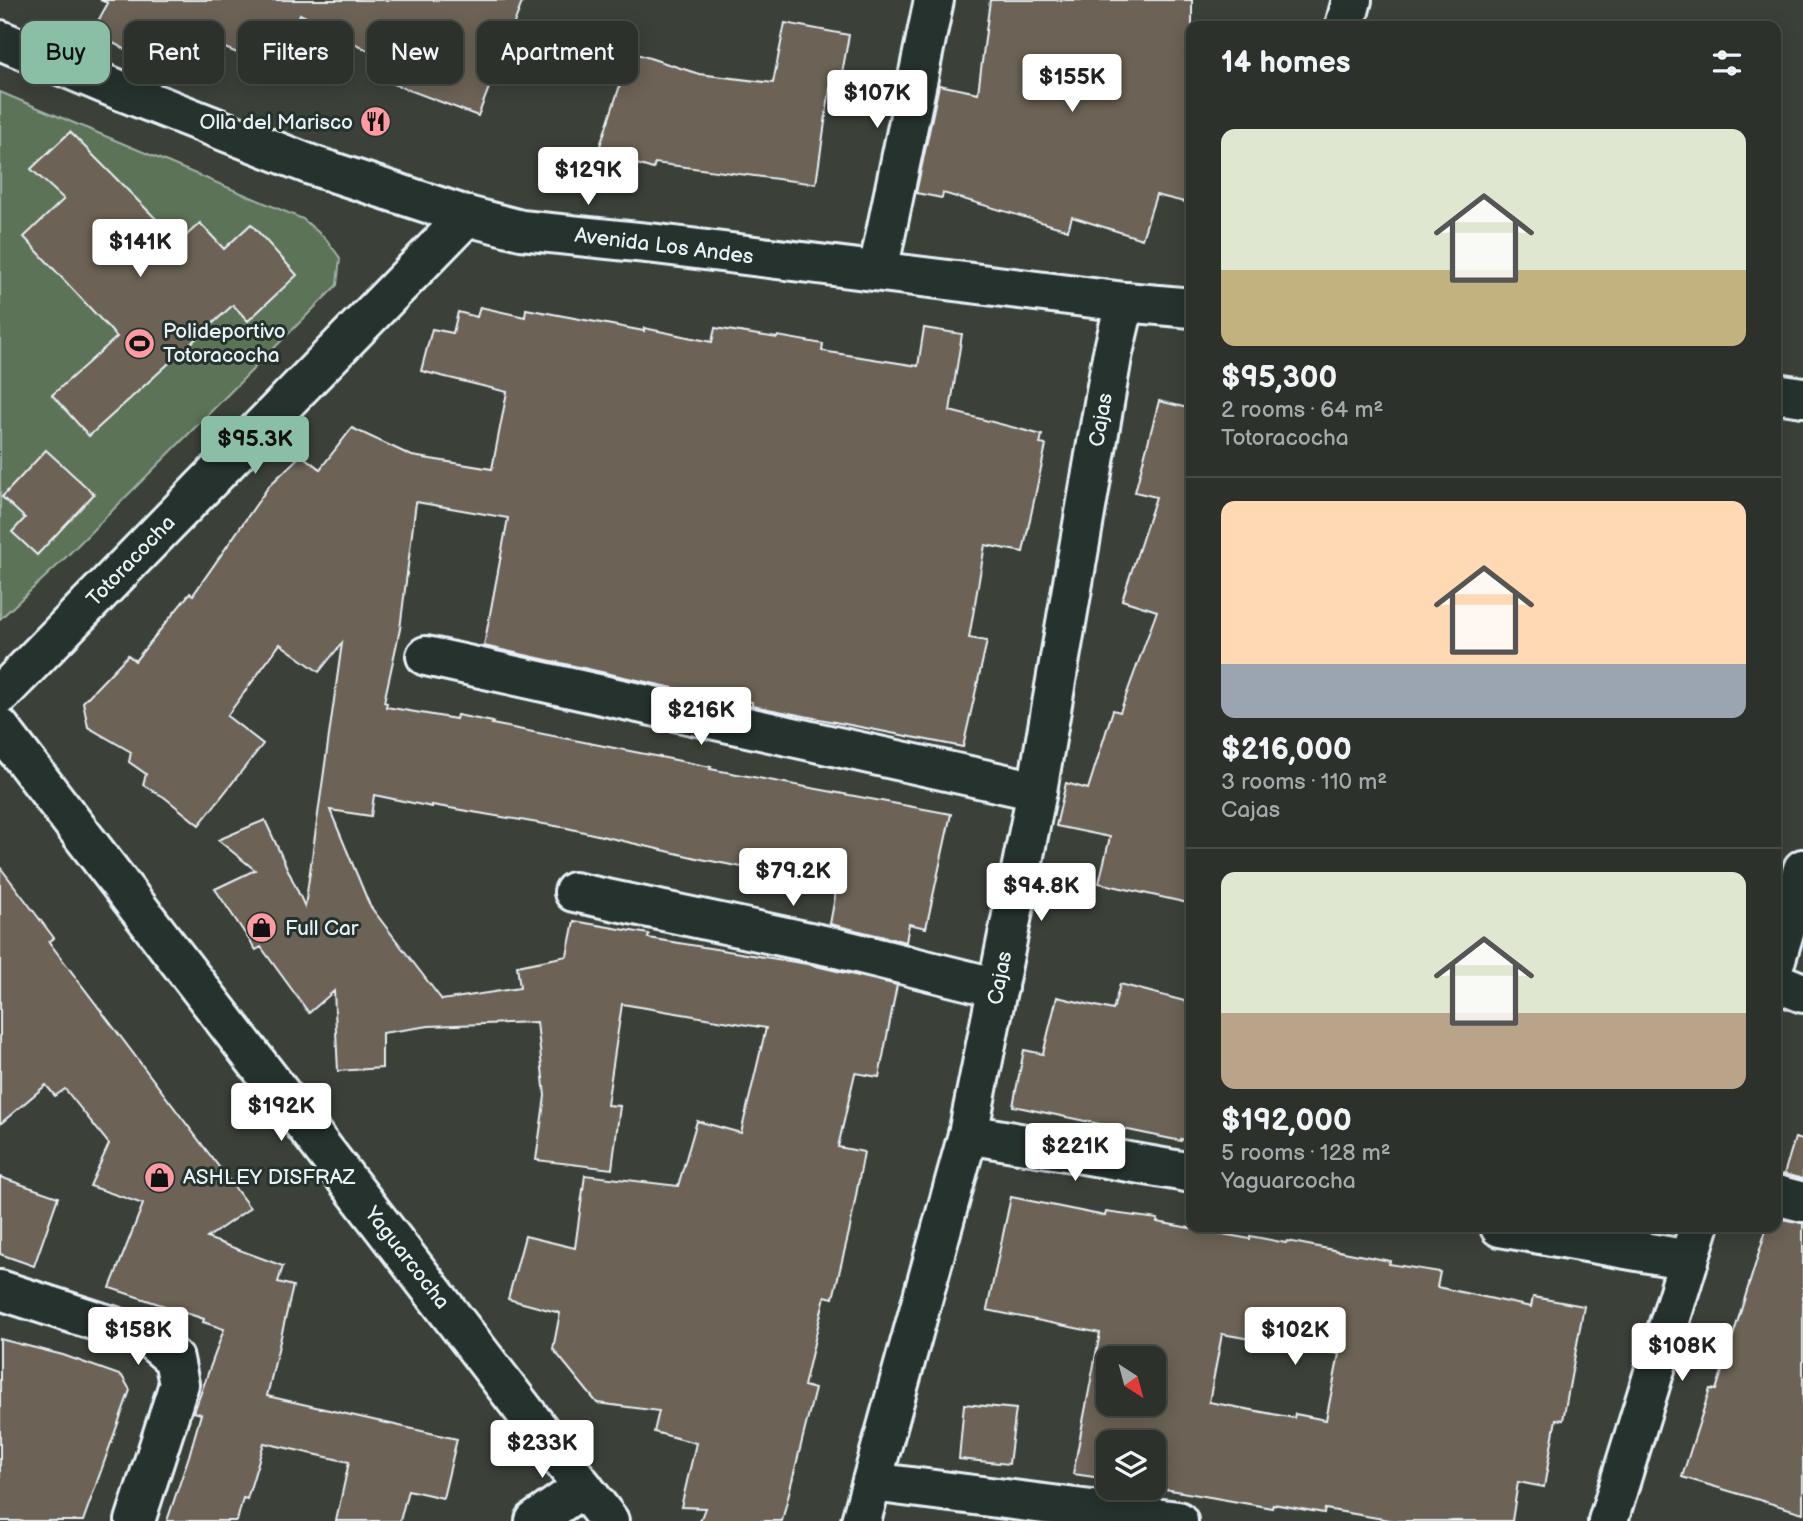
<!DOCTYPE html>
<html lang="en">
<head>
<meta charset="utf-8">
<style>
  :root { --surface:#2c312b; --page:#383d37; --text:#f1f3f6; --muted:#a6a9a9; --line:#484c47; --accent:#8abfa5 }
  body { margin:0; font-family:"Balsamiq Sans",sans-serif; background:var(--page); color:var(--text); height:100vh; display:flex; flex-direction:column; font-size:26px; white-space:nowrap }
  * { box-sizing:border-box; margin:0 }
  p { font-size:23px; color:var(--muted) }
  .icon { flex:none; width:38px; height:38px; fill:none; stroke:currentColor; stroke-width:2; stroke-linecap:round; stroke-linejoin:round }
  .map { position:relative; flex:1; overflow:hidden }
  .sheet { position:absolute; left:1186px; top:21px; width:595px; height:1211px; display:flex; flex-direction:column; background:var(--surface); border-radius:14px; box-shadow:0 4px 18px #0003,0 0 0 2px var(--line) }
  .sheet>* { flex:none }
  .top-card { position:absolute; left:21px; top:21px; width:665px; height:63px; display:flex; gap:14px }
  .needle { width:46px; rotate:144deg }
  .tools { position:absolute; left:1096px; top:1346px; display:grid; gap:14px }
  .tools a { display:grid; place-items:center; width:70px; height:70px; border-radius:14px; background:var(--surface); box-shadow:0 4px 18px #0003,0 0 0 2px var(--line); font-size:35px }
  .price { position:absolute; translate:-50% -60px; padding:0 16px; border-radius:7px; background:#fff; color:#222; font-size:23px; line-height:46px; filter:drop-shadow(0 2px 4px #0008) }
  .price::after { content:''; position:absolute; left:50%; top:42px; width:21px; height:16px; margin-left:-10px; background:inherit; clip-path:polygon(0 0,100% 0,50% 100%) }
  .price.current { background:var(--accent); color:#111 }
  ul { padding:0; list-style:none }
  li { display:grid; align-content:center; gap:14px; height:371px; padding:0 35px }
  li+li { border-top:2px solid var(--line) }
  li span { display:grid; place-items:center; height:217px; border-radius:14px; color:#555 }
  li>.icon { margin-inline-start:auto }
  span .icon { width:126px; height:126px; fill:#fffc; stroke-width:1 }
  li b { font-size:30px }
  h2 { display:flex; justify-content:space-between; align-items:center; height:84px; padding:0 35px; font-size:30px }
  .chip { padding:0 24px; border-radius:14px; background:var(--surface); box-shadow:0 4px 18px #0003,0 0 0 2px var(--line); font-size:24px; line-height:63px }
  .chip.current { background:var(--accent); color:#111 }
  .map>svg:first-child { display:block }
  .green { fill:#5c7358; stroke:#a2b2a8; stroke-width:2 }
  .building { fill:#6c6255; stroke:#e8f1f8; stroke-width:2; fill-rule:evenodd }
  .lines { fill:none; stroke-linecap:round; stroke-linejoin:round }
  .minor-casing { stroke:#e8f1f8; stroke-width:44 }
  .secondary-casing { stroke:#e8f1f8; stroke-width:44 }
  .minor { stroke:#26332d; stroke-width:38 }
  .secondary { stroke:#26332d; stroke-width:38 }
  .labels { text-anchor:middle; dominant-baseline:central; stroke-width:6; stroke-linejoin:round; paint-order:stroke }
  .poi-label { font-size:21px; fill:#e8f1f8; stroke:#26332d; text-anchor:start }
  .street-label { font-size:21px; fill:#e8f1f8; stroke:#26332d }
</style>
</head>
<body>
<div class="map">
<svg width="1803" height="1521" viewBox="0 0 1803 1521">
  <rect width="100%" height="100%" fill="#3b4139"/>
  <filter id="ink" filterUnits="userSpaceOnUse"><feTurbulence type="fractalNoise" baseFrequency=".0143" numOctaves="2"/><feDisplacementMap in="SourceGraphic" scale="14" xChannelSelector="R" yChannelSelector="G"/><feConvolveMatrix kernelMatrix="1 2 1 2 8 2 1 2 1" color-interpolation-filters="sRGB"/></filter>
  <g filter="url(#ink)">
    <!-- green -->
    <polygon class="green" points="0,92 303,219 326,239 340,258 337,285 58,565 0,619"/>
    <!-- building -->
    <g class="building">
      <polygon points="100,0 523,0 478,116 372,76 380,57 300,14 277,69 220,46 218,51 151,22 134,54 92,32 108,3"/>
      <polygon points="990,0 1192,0 1192,204 1156,195 1142,239 1072,217 1068,230 943,193 942,198 916,193 939,85 978,93"/>
      <polygon points="785,23 849,35 839,90 830,88 816,184 655,163 653,169 598,152 631,52 699,74 773,83"/>
      <polygon points="70,132 179,242 200,223 224,249 251,224 297,275 248,321 233,305 89,436 52,395 117,337 24,237 64,199 31,169"/>
      <polygon points="480,307 525,317 526,309 644,331 644,328 712,342 715,328 777,338 778,336 823,344 822,351 918,366 924,328 962,334 950,411 1042,435 1040,444 1046,445 1023,552 985,545 969,638 987,641 963,747 768,709 752,706 752,702 669,687 484,646 508,518 416,502 400,629 384,702 387,703 386,707 456,719 457,715 493,722 492,724 711,767 710,769 951,814 926,928 909,924 906,942 830,924 837,886 701,859 567,828 432,805 432,807 374,795 371,816 330,810 370,906 442,1000 520,988 517,966 567,956 574,921 649,934 648,938 807,964 897,985 879,1077 855,1073 838,1147 864,1152 850,1228 833,1298 825,1296 804,1386 815,1389 782,1521 700,1521 705,1508 681,1507 696,1443 654,1432 659,1411 597,1403 553,1349 560,1313 508,1299 525,1236 575,1248 585,1175 678,1186 697,1121 741,1133 766,1028 622,1004 607,1105 620,1106 612,1169 536,1160 545,1096 537,1022 429,1026 382,1033 382,1068 338,1071 334,991 309,1013 261,947 256,950 215,889 255,870 218,840 265,820 305,907 342,643 319,672 280,644 227,716 263,744 199,825 164,797 143,785 146,774 129,762 131,752 88,727 83,702 128,655 135,661 190,593 193,595 269,486 301,455 320,469 352,428 412,456 492,469 507,392 421,371 432,329 453,333 458,312 477,317"/>
      <polygon points="1159,401 1192,409 1192,904 1099,883 1110,837 1056,826 1066,783 1088,789 1113,710 1120,712 1157,611 1122,600 1156,497 1135,492"/>
      <polygon points="46,450 94,494 37,555 12,532 25,518 2,497"/>
      <polygon points="0,867 54,938 49,942 250,1208 207,1238 283,1266 278,1282 293,1286 267,1396 457,1439 443,1498 408,1490 400,1521 336,1521 349,1462 264,1443 247,1499 243,1498 237,1521 167,1521 189,1456 201,1414 194,1412 224,1329 203,1322 204,1319 110,1288 143,1204 90,1186 109,1144 65,1089 55,1096 46,1085 0,1124"/>
      <polygon points="1120,984 1192,1003 1192,1141 1181,1139 1181,1141 1013,1106 1024,1050 1043,1054 1057,997 1113,1010"/>
      <polygon points="1795,1138 1803,1140 1803,1179 1784,1174"/>
      <polygon points="0,1177 58,1197 34,1266 0,1254"/>
      <path d="M1011 1197 1105 1216 1106 1212 1158 1219 1157 1222 1250 1239V1236L1286 1243 1287 1241 1390 1261 1389 1264 1440 1272 1437 1287 1531 1307 1533 1297 1584 1306 1563 1420 1556 1419 1544 1487 1518 1482 1512 1521H1395L1325 1509 1324 1513 1273 1504 1272 1508 1153 1487V1442H1108V1479L1073 1474 1100 1333 987 1310ZM1222 1334 1339 1354 1326 1420 1295 1414 1294 1418 1209 1402ZM1108 1358H1153V1404H1108Z"/>
      <polygon points="1776,1218 1803,1223 1803,1513 1682,1477 1710,1389 1716,1390 1767,1227 1776,1227"/>
      <polygon points="0,1339 63,1355 122,1376 130,1390 83,1521 0,1521"/>
      <polygon points="964,1404 1016,1409 1009,1464 959,1459"/>
    </g>
    <g class="lines">
      <defs>
        <g id="minor">
          <polyline points="1345,26 1352,0"/>
          <polyline points="878,271 934,0"/>
          <polyline points="426,656 1037,791"/>
          <polyline points="0,695 467,216"/>
          <polyline points="0,728 609,1521"/>
          <polyline points="574,892 833,947 998,988"/>
          <polyline points="1776,982 1803,993"/>
          <polyline points="968,1134 1192,1173"/>
          <polyline points="1776,1195 1803,1202"/>
          <polyline points="1500,1227 1689,1260"/>
          <polyline points="0,1290 149,1338 174,1359 179,1384 135,1521"/>
          <polyline points="872,1482 1178,1521"/>
          <polyline points="535,1521 583,1487"/>
          <polyline points="861,1521 968,1134 1037,791 1112,357 1125,302"/>
        </g>
        <g id="secondary">
          <polyline points="0,40 117,89 311,165 467,216 521,230 657,244 1125,302 1192,308"/>
          <polyline points="1776,393 1803,397"/>
          <polyline points="1776,959 1803,869"/>
          <polyline points="1608,1521 1699,1227"/>
        </g>
      </defs>
      <!-- minor casing -->
      <use href="#minor" class="minor-casing"/>
      <!-- secondary casing -->
      <use href="#secondary" class="secondary-casing"/>
      <!-- minor -->
      <use href="#minor" class="minor"/>
      <!-- secondary -->
      <use href="#secondary" class="secondary"/>
    </g>
  </g>
  <!-- icons -->
  <defs>
    <symbol id="restaurant-disc" viewBox="-11 -11 22 22"><circle r="9.5" fill="#ff9aa2" stroke="#26332d"/><path d="M-5-6h1v4h1v-4h1v4h1v-4h1v5L-1.5 .5V6h-2V.5L-5-1ZM5-6V6H3V1.5H1.5Q1.5-4 5-6Z" fill="#111"/></symbol>
    <symbol id="stadium-disc" viewBox="-11 -11 22 22"><circle r="9.5" fill="#ff9aa2" stroke="#26332d"/><path d="M0-5a6.5 5 0 1 0 0 10a6.5 5 0 1 0 0-10ZM-3.5-1.8h7v3.6h-7Z" fill="#111"/></symbol>
    <symbol id="shop-disc" viewBox="-11 -11 22 22"><circle r="9.5" fill="#ff9aa2" stroke="#26332d"/><path d="M-5-2.5h2.3a2.7 3.5 0 0 1 5.4 0H5L5.5 6h-11ZM-1.5-2.5h3a1.5 2.3 0 0 0-3 0Z" fill="#111"/></symbol>
  </defs>
  <g fill-rule="evenodd">
    <use href="#restaurant-disc" x="358" y="104" width="35" height="35"/>
    <use href="#stadium-disc" x="122" y="326" width="35" height="35"/>
    <use href="#shop-disc" x="244" y="910" width="35" height="35"/>
    <use href="#shop-disc" x="142" y="1160" width="35" height="35"/>
  </g>
  <g class="labels">
    <!-- poi labels -->
    <g class="poi-label">
      <text x="353" y="122" text-anchor="end">Olla del Marisco</text>
      <text x="163" y="331">Polideportivo<tspan x="163" dy="24">Totoracocha</tspan></text>
      <text x="285" y="928">Full Car</text>
      <text x="183" y="1177">ASHLEY DISFRAZ</text>
    </g>
    <!-- street labels -->
    <g class="street-label">
      <text transform="translate(664 246) rotate(7)">Avenida Los Andes</text>
      <text transform="translate(1101 420) rotate(-80)">Cajas</text>
      <text transform="translate(131 561) rotate(-46)">Totoracocha</text>
      <text transform="translate(1000 978) rotate(-79)">Cajas</text>
      <text transform="translate(407 1258) rotate(52)">Yaguarcocha</text>
    </g>
  </g>
</svg>
<div class="tools">
<a><svg class="needle" viewBox="-14 -14 28 28"><path d="M0-13l5 13h-10z" fill="#e53935"/><path d="M0 13l5-13h-10z" fill="#a6a9a9"/></svg></a>
<a><svg class="icon" aria-label="layers" viewBox="0 0 24 24"><path d="M12 4l9 5-9 5-9-5zM3 14l9 5 9-5"/></svg></a>
</div>
<b class="price" style="left:1072px;top:114px">$155K</b>
<b class="price" style="left:877px;top:130px">$107K</b>
<b class="price" style="left:588px;top:207px">$129K</b>
<b class="price" style="left:140px;top:279px">$141K</b>
<b class="price current" style="left:255px;top:476px">$95.3K</b>
<b class="price" style="left:701px;top:747px">$216K</b>
<b class="price" style="left:793px;top:908px">$79.2K</b>
<b class="price" style="left:1041px;top:923px">$94.8K</b>
<b class="price" style="left:281px;top:1143px">$192K</b>
<b class="price" style="left:1075px;top:1183px">$221K</b>
<b class="price" style="left:138px;top:1367px">$158K</b>
<b class="price" style="left:1295px;top:1367px">$102K</b>
<b class="price" style="left:1682px;top:1383px">$108K</b>
<b class="price" style="left:542px;top:1480px">$233K</b>
<div class="top-card">
<a class="chip current">Buy</a>
<a class="chip">Rent</a>
<a class="chip">Filters</a>
<a class="chip">New</a>
<a class="chip">Apartment</a>
</div>
<section class="sheet">
<h2>14 homes<svg class="icon" aria-label="filters" viewBox="0 0 24 24"><path d="M4 7h16M4 17h16"/><circle cx="9" cy="7" r="2"/><circle cx="15" cy="17" r="2"/></svg></h2>
<ul>
<li><span style="background:linear-gradient(#dfe7d0 65%,#c2b280 0)"><svg class="icon" aria-label="home" viewBox="0 0 24 24"><path d="M3 11l9-7 9 7M6 9v11h12V9"/></svg></span><div><b>$95,300</b><p>2 rooms · 64 m²</p><p>Totoracocha</p></div></li>
<li><span style="background:linear-gradient(#ffd9b3 75%,#9aa5b1 0)"><svg class="icon" aria-label="home" viewBox="0 0 24 24"><path d="M3 11l9-7 9 7M6 9v11h12V9"/></svg></span><div><b>$216,000</b><p>3 rooms · 110 m²</p><p>Cajas</p></div></li>
<li><span style="background:linear-gradient(#dfe7d0 65%,#b9a48a 0)"><svg class="icon" aria-label="home" viewBox="0 0 24 24"><path d="M3 11l9-7 9 7M6 9v11h12V9"/></svg></span><div><b>$192,000</b><p>5 rooms · 128 m²</p><p>Yaguarcocha</p></div></li>
</ul>
</section>
</div>
</body>
</html>
